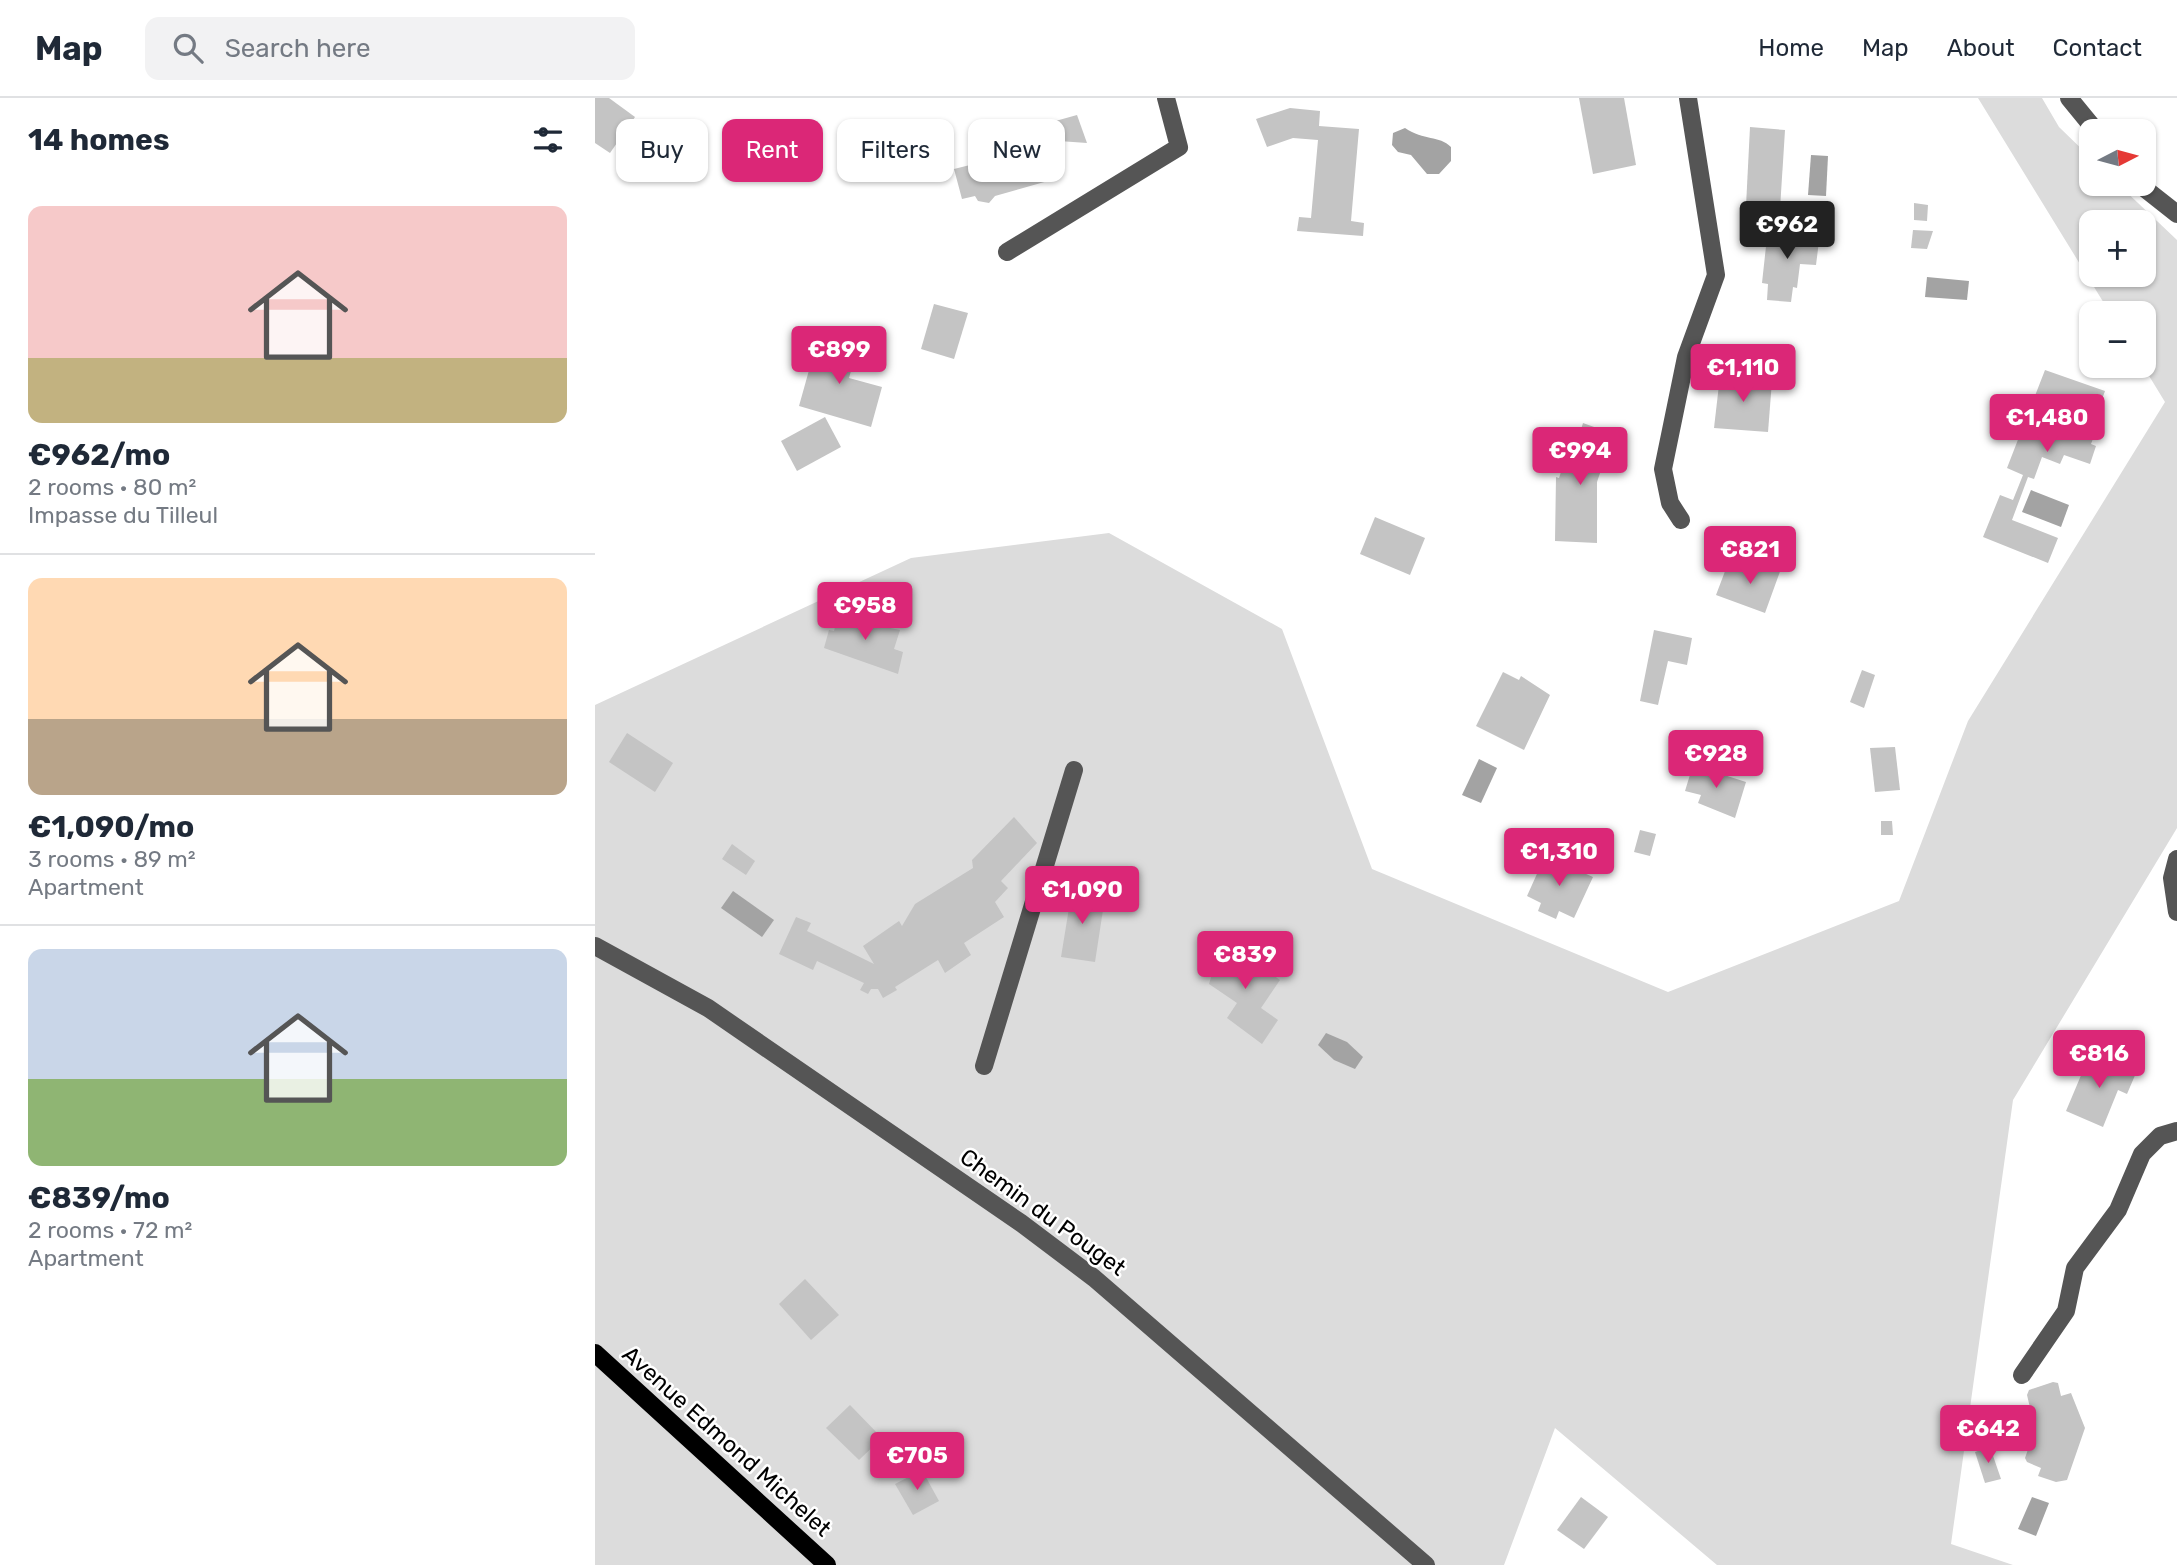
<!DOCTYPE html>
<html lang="en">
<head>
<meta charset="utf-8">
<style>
  :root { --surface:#fff; --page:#f2f2f3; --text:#1f2937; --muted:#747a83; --line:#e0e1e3; --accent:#db2777 }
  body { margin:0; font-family:Rubik,sans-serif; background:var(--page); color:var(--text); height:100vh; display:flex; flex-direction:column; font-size:26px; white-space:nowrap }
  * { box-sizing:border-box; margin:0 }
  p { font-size:23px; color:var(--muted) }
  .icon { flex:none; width:38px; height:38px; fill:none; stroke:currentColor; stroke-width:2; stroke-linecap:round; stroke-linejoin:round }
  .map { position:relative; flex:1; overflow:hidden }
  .sheet { display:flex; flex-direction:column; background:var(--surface); width:595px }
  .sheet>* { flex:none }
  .banner { position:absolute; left:21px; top:21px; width:665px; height:63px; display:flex; gap:14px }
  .needle { width:46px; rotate:84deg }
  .fabs { position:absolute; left:1484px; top:21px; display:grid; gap:14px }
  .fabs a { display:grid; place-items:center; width:77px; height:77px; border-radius:14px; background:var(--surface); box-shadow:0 2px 5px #0004; font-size:35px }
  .price { position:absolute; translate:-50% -60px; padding:0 16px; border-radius:7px; background:var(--accent); color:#fff; font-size:23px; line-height:46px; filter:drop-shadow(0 2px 4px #0008) }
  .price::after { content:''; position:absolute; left:50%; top:42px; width:21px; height:16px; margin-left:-10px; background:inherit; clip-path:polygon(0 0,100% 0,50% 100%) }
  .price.selected { background:#222; color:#fff }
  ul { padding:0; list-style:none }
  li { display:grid; align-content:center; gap:14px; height:371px; padding:0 28px }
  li+li { border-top:2px solid var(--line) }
  li span { display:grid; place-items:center; height:217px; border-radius:14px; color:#555 }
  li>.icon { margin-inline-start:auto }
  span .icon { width:126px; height:126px; fill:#fffc; stroke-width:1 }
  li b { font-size:30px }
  h2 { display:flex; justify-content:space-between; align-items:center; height:84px; padding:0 28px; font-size:30px }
  .pill { padding:0 24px; border-radius:14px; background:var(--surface); box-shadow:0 2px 5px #0004; font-size:24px; line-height:63px }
  .pill.selected { background:var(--accent); color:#fff }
  header { display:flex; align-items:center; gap:42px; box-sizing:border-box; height:98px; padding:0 35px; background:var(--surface); border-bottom:2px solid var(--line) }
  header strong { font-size:33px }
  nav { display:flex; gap:38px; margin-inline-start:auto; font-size:24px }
  .search { width:490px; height:63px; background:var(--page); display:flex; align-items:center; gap:18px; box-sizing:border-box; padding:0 24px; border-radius:14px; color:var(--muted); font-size:26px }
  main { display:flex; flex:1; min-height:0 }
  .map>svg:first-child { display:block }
  .green { fill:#dcdcdc; fill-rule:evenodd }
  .water { fill:#a3a3a3 }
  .building { fill:#c4c4c4 }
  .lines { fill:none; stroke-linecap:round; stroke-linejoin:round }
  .major-casing { stroke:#dbdbdb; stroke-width:21 }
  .minor { stroke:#555; stroke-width:18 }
  .major { stroke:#000; stroke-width:18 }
  .labels { text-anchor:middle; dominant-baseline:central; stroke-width:5; stroke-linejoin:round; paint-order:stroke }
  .street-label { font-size:23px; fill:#000; stroke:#fff }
</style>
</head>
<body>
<header>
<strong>Map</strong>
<div class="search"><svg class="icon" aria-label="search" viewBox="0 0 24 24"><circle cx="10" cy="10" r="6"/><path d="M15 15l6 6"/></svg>Search here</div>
<nav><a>Home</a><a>Map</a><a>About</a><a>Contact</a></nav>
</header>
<main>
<section class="sheet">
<h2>14 homes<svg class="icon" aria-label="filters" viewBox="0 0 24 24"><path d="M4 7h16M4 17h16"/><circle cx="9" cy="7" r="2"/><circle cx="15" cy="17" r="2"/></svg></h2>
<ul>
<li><span style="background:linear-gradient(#f6c9c9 70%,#c2b280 0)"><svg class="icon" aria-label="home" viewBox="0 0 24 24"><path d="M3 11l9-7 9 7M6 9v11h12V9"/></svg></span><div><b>€962/mo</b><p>2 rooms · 80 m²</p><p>Impasse du Tilleul</p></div></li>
<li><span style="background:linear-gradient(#ffd9b3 65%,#b9a48a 0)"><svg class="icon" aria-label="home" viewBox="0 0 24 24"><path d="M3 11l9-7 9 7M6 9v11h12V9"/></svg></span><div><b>€1,090/mo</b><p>3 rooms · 89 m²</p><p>Apartment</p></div></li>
<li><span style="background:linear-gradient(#c9d6e8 60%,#8fb573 0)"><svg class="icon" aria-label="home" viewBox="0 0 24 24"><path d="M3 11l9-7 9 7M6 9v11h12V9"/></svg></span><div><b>€839/mo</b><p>2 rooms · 72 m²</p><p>Apartment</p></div></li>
</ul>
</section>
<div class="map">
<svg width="1582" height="1467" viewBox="0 0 1582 1467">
  <rect width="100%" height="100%" fill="#fff"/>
  <!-- green -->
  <path class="green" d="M1383 0H1447L1464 29 1496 60V86H1523L1582 142V730L1418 1002 1356 1446 1418 1467H1122L960 1330 909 1467H0V607L316 460 514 435 687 531 777 771 1073 894 1304 803 1373 623 1570 304 1548 268 1549 215H1515ZM1496 124H1549V177H1496Z"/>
  <!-- water -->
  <g class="water">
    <path d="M810 30C829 43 844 37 856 49V63L844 76H832L816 57 803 54 797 47 798 35Z"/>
    <polygon points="1216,57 1233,58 1231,98 1213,97"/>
    <polygon points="1332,179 1374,183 1372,202 1330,199"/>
    <polygon points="1436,392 1474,407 1466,429 1427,414"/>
    <polygon points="884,661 902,670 886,705 867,697"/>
    <polygon points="138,793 179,822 167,839 126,810"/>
    <polygon points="731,935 752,944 768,959 760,971 739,962 723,947"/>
    <polygon points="1437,1399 1454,1405 1441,1438 1423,1431"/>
  </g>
  <!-- building -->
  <g class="building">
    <polygon points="0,0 14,0 40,19 15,55 0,45"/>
    <polygon points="984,0 1029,0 1041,67 998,76"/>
    <polygon points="695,10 725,13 724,28 764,31 756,123 769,125 768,138 702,133 704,119 716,120 723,42 698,40 672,49 661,21"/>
    <polygon points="482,17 492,45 450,42 446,27"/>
    <polygon points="1155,29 1190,32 1185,111 1151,108"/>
    <polygon points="451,48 460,81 400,98 394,105 383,103 380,98 367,101 359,71"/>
    <polygon points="1319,105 1333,107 1332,123 1319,122"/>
    <polygon points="1173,130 1225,135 1221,167 1205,166 1202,190 1198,189 1196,204 1172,202 1173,186 1167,185"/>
    <polygon points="1318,132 1338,133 1332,151 1316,150"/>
    <polygon points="339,206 373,215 359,261 326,251"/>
    <polygon points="223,240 262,251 254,280 287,289 276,329 204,308"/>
    <polygon points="1450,272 1510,293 1502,315 1507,317 1496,346 1501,348 1495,366 1469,357 1465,366 1447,359 1439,381 1433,379 1417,422 1463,440 1453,465 1388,439 1405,397 1418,402 1428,377 1412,370"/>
    <polygon points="1125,278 1177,283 1173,334 1119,330"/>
    <polygon points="230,319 246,349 202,373 186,343"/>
    <polygon points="988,325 1013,334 1009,347 1014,348 1002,384 1002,445 960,443 961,379 964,380 979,336 984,338"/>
    <polygon points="780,419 830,440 815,477 765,456"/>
    <polygon points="1166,461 1187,468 1170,515 1121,497 1132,468 1160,478"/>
    <polygon points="244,513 267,520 266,524 305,532 299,551 308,554 303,576 229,550 234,532 239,533"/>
    <polygon points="1059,532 1097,540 1092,567 1073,563 1063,607 1045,603"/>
    <polygon points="1267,572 1280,577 1269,610 1255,604"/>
    <polygon points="908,574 924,582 926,578 955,597 929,652 881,628"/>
    <polygon points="32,635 78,665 60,694 14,664"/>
    <polygon points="1300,649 1305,692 1280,694 1275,650"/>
    <polygon points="1098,667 1151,684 1140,720 1103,705 1106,697 1090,693"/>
    <polygon points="419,719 442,745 406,783 413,790 400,804 409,819 369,845 376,857 350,875 343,862 300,889 302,892 288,900 283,891 276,891 273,896 265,892 269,885 222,863 218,872 184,856 201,819 216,825 212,833 279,866 268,848 304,823 307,828 320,806 378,770 377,762"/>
    <polygon points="1286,723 1297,723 1298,737 1286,737"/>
    <polygon points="1045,732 1061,736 1055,758 1039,754"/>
    <polygon points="137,746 160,763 151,777 127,761"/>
    <polygon points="950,758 998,779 979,820 964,813 961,821 943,813 946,805 932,798"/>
    <polygon points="471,792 510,799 500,864 466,859 474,810 468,809"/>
    <polygon points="627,842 685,882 666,910 683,922 667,946 632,920 642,905 614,886"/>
    <polygon points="1495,956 1541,975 1532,996 1523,992 1508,1029 1471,1013"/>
    <polygon points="210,1181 244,1217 216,1242 184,1206"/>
    <polygon points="1458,1284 1463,1285 1466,1298 1476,1295 1490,1330 1472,1382 1461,1384 1443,1378 1446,1370 1432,1364 1430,1360 1440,1331 1432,1297 1434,1292"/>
    <polygon points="255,1307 287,1340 264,1362 231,1330"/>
    <polygon points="1395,1349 1406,1381 1390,1385 1380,1354"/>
    <polygon points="327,1372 344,1403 318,1417 300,1386"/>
    <polygon points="986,1399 1013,1419 989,1451 962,1432"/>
  </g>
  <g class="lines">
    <defs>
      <polyline id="major" points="0,1255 232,1467"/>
    </defs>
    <!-- major casing -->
    <use href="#major" class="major-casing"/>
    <!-- minor -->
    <g class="minor">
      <polyline points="1474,0 1501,33"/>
      <polyline points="1544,86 1582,116"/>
      <polyline points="412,154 584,49 571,0"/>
      <polyline points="1086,422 1075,405 1068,371 1091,259 1121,177 1093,0"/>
      <polyline points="1582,761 1577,780 1582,814"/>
      <polyline points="0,848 113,910 426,1125 499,1180 831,1467"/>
      <polyline points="389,968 479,672"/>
      <polyline points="1427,1277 1471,1213 1480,1170 1523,1112 1547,1056 1565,1038 1582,1033"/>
    </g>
    <!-- major -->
    <use href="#major" class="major"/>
  </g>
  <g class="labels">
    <!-- street labels -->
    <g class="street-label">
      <text transform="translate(448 1114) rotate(36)">Chemin du Pouget</text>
      <text transform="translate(132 1343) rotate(42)">Avenue Edmond Michelet</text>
    </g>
  </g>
</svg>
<div class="fabs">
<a><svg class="needle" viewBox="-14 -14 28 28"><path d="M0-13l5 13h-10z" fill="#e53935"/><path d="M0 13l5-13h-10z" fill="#747a83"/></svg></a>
<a>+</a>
<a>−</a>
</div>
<b class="price selected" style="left:1192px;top:163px">€962</b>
<b class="price" style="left:244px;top:288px">€899</b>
<b class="price" style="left:1148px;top:306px">€1,110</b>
<b class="price" style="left:1452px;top:356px">€1,480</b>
<b class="price" style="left:985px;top:389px">€994</b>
<b class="price" style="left:1155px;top:488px">€821</b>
<b class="price" style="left:270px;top:544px">€958</b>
<b class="price" style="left:1121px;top:692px">€928</b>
<b class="price" style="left:964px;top:790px">€1,310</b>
<b class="price" style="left:487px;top:828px">€1,090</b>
<b class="price" style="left:650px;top:893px">€839</b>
<b class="price" style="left:1504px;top:992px">€816</b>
<b class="price" style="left:1393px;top:1367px">€642</b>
<b class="price" style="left:322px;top:1394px">€705</b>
<div class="banner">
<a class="pill">Buy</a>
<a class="pill selected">Rent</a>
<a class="pill">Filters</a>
<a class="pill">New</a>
</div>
</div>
</main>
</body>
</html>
